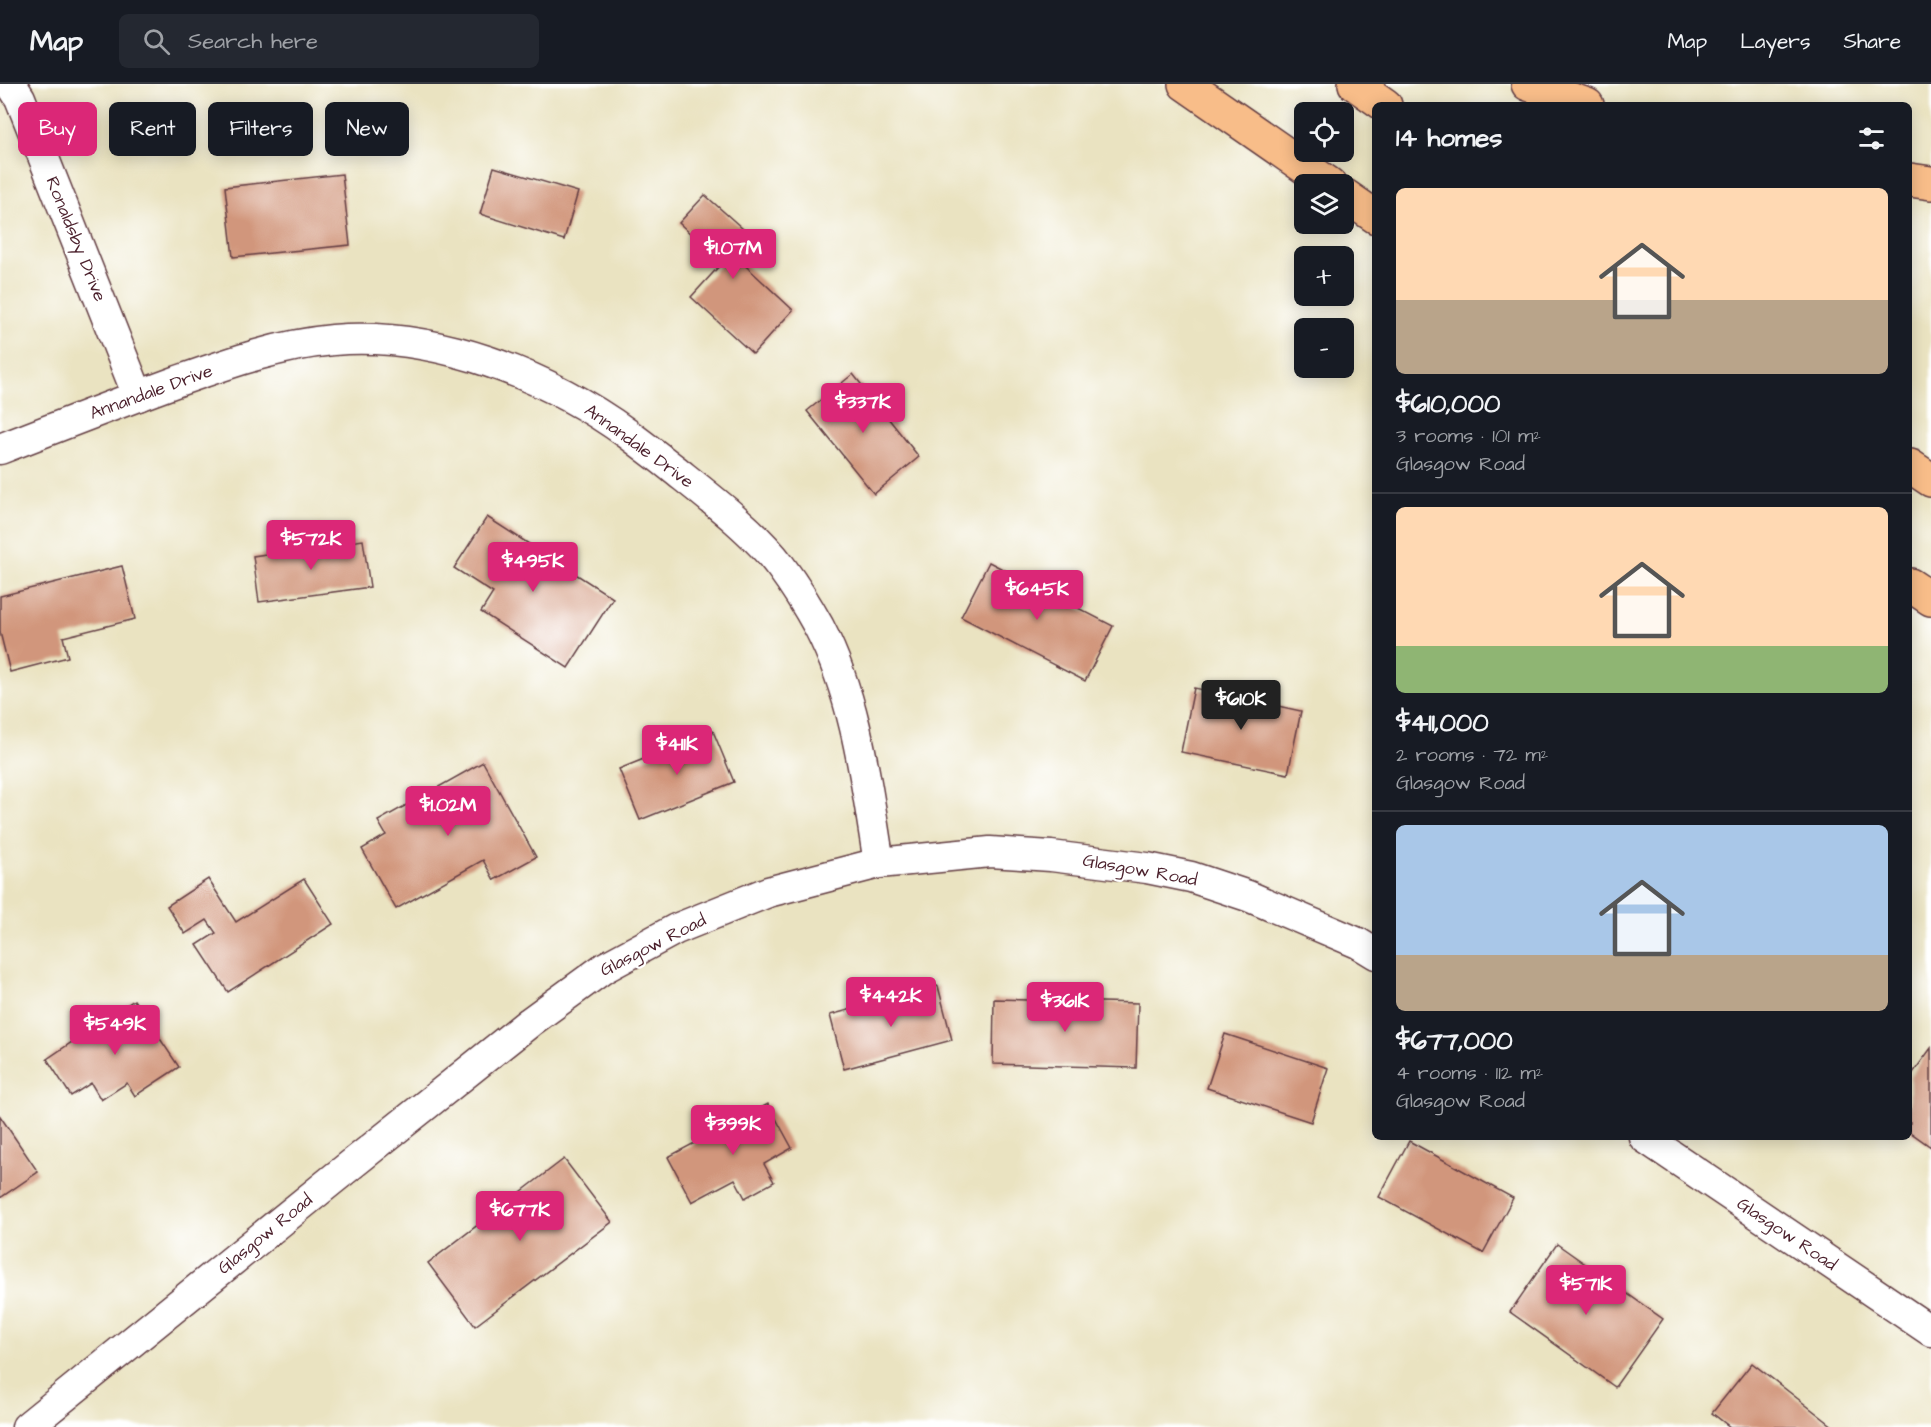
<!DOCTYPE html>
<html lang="en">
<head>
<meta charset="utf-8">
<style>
  :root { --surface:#171b24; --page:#242831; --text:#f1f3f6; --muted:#9ea1a6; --line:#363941; --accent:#db2777 }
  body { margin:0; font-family:"Architects Daughter",sans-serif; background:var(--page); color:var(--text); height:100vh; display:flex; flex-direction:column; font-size:22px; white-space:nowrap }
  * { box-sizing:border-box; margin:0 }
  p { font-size:20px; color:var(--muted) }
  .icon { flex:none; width:33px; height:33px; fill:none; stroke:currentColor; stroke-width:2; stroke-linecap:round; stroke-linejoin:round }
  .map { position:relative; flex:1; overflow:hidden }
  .side { position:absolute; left:1372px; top:18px; width:540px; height:1038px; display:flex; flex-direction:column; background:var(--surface); border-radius:9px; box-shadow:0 3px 15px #0003 }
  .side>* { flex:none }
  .guide { position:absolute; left:18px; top:18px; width:570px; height:54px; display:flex; gap:12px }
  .controls { position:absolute; left:1294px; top:18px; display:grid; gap:12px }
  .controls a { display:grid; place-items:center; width:60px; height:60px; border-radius:9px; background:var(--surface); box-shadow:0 3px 15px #0003; font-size:30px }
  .price { position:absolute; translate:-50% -51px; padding:0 14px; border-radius:6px; background:var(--accent); color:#fff; font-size:20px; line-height:39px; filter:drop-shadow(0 2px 3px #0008) }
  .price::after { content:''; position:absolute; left:50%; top:36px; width:18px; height:14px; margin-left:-9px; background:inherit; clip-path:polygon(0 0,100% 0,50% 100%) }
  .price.active { background:#222; color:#fff }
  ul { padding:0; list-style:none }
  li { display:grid; align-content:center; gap:12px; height:318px; padding:0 24px }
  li+li { border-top:2px solid var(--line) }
  li span { display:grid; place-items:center; height:186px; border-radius:9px; color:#555 }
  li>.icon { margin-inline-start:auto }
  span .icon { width:108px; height:108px; fill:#fffc; stroke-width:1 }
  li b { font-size:26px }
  h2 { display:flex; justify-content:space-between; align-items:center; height:72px; padding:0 24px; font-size:26px }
  .chip { padding:0 21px; border-radius:9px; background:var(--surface); box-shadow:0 3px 15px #0003; font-size:21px; line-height:54px }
  .chip.active { background:var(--accent); color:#fff }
  header { display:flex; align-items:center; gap:36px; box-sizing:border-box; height:84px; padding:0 30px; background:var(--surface); border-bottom:2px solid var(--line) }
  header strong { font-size:28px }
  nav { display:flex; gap:33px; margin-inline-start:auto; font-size:21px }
  .search { width:420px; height:54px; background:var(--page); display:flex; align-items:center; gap:15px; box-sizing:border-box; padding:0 21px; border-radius:9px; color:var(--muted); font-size:22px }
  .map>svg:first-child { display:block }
  .building { fill:#d1967c }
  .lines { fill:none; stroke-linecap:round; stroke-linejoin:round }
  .minor-casing { stroke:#623c42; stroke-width:33 }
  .motorway-casing { stroke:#623c42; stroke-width:36 }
  .minor { stroke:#fff; stroke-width:30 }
  .motorway { stroke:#f8bd89; stroke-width:33 }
  .labels { text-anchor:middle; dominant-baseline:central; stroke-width:4.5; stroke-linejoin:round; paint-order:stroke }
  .street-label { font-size:18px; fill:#4a1f2b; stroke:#fff }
</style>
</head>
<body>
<header>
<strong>Map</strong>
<div class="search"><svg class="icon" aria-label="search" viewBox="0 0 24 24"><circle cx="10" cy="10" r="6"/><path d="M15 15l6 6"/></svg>Search here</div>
<nav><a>Map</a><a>Layers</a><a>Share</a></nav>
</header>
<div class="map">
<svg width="1931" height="1343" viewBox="0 0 1931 1343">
  <rect width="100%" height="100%" fill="#fff"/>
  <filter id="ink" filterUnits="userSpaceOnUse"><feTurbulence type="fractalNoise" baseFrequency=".0167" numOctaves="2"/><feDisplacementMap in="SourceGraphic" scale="12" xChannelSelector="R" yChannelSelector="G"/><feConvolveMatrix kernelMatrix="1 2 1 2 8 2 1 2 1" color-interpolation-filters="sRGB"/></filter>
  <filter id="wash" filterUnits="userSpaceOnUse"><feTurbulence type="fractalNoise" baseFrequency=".008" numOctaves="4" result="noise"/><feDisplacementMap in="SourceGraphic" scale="24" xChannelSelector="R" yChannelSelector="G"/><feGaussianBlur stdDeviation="1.35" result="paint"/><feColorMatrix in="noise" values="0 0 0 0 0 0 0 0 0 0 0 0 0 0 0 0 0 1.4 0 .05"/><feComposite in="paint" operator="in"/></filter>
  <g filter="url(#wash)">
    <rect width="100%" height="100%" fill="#eae3c1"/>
    <g id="blocks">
      <!-- building -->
      <g class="building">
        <polygon points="494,83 578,108 564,156 480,130"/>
        <polygon points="342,90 350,161 233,173 225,103"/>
        <polygon points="705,111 752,153 735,172 793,226 753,270 691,213 722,179 679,139"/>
        <polygon points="853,290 919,373 874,410 807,327"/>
        <polygon points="487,433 613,514 568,584 481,528 493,509 454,484"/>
        <polygon points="363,456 370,503 259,518 253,472"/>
        <polygon points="989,478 1113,542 1085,597 961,533"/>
        <polygon points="122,482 135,535 63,553 68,573 10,588 0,548 0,512"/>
        <polygon points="1194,604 1301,627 1288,690 1181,668"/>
        <polygon points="713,647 734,698 640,736 619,685"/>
        <polygon points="483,678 536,773 494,796 483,776 396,825 362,765 386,751 378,737"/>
        <polygon points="208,795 236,838 304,795 333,840 228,908 197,861 216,849 207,836 185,850 167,822"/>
        <polygon points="938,902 952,956 844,985 830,931"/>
        <polygon points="994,915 1138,919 1136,984 993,980"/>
        <polygon points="134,916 179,983 135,1012 127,999 101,1016 91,999 71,1012 47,975"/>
        <polygon points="1225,950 1328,984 1311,1038 1207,1004"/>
        <polygon points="1931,964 1931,1063 1910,1048 1910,993"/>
        <polygon points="768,1020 792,1064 764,1080 774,1098 745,1114 735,1095 692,1118 668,1073"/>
        <polygon points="0,1032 38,1088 0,1114"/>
        <polygon points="1409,1057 1513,1114 1483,1169 1379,1113"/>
        <polygon points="564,1075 612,1138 475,1242 428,1179"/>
        <polygon points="1557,1160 1663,1235 1615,1303 1510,1228"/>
        <polygon points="1752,1279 1834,1343 1730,1343 1712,1329"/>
      </g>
    </g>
  </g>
  <g filter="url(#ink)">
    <use href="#blocks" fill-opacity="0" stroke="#623c42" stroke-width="1.5"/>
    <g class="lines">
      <defs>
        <g id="minor">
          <polyline points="11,0 20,14 138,312"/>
          <path d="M0 365C59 342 118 319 178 297 229 279 279 261 333 256 435 247 547 291 628 350 644 362 660 374 675 386 709 413 755 448 781 483 795 502 808 523 819 543 857 616 866 699 879 779"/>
          <polyline points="1644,1053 1931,1247"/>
          <polyline points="27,1343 332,1096 530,938 604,884 676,845 768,808 879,779 990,768 1051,772 1147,784 1191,793 1248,812 1358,859 1376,870"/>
        </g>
        <g id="motorway">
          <polyline points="1185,0 1329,100"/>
          <polyline points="1355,0 1385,21"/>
          <polyline points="1528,0 1587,21"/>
          <polyline points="1910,96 1931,99"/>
          <polyline points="1344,111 1376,133"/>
          <polyline points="1910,382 1931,396"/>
          <polyline points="1910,501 1931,515"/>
        </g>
      </defs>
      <!-- minor casing -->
      <use href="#minor" class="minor-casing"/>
      <!-- motorway casing -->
      <use href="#motorway" class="motorway-casing"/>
      <!-- minor -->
      <use href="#minor" class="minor"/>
      <!-- motorway -->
      <use href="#motorway" class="motorway"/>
    </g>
  </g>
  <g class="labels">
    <!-- street labels -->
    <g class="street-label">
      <text transform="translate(76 155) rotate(68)">Ronaldsby Drive</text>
      <text transform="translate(151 308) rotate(-20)">Annandale Drive</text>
      <text transform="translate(639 362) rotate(36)">Annandale Drive</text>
      <text transform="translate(1140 786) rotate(10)">Glasgow Road</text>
      <text transform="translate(653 861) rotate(-27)">Glasgow Road</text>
      <text transform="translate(265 1150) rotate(-39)">Glasgow Road</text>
      <text transform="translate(1787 1150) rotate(34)">Glasgow Road</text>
    </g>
  </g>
</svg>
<div class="controls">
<a><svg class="icon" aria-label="locate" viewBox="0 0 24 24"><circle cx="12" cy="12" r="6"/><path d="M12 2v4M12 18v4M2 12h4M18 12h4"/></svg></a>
<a><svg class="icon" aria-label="layers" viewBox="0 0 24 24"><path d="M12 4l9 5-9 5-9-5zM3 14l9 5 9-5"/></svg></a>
<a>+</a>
<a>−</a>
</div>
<b class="price" style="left:733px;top:196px">$1.07M</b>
<b class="price" style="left:863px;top:350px">$337K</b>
<b class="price" style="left:311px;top:487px">$572K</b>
<b class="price" style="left:533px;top:509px">$495K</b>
<b class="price" style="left:1037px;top:537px">$645K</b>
<b class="price active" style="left:1241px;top:647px">$610K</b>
<b class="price" style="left:677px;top:692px">$411K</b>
<b class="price" style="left:448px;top:753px">$1.02M</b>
<b class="price" style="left:891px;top:944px">$442K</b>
<b class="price" style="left:1065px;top:949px">$361K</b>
<b class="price" style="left:115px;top:972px">$549K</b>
<b class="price" style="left:733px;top:1072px">$399K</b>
<b class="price" style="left:520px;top:1158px">$677K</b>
<b class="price" style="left:1586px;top:1232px">$571K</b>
<div class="guide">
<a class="chip active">Buy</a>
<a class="chip">Rent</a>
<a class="chip">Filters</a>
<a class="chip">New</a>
</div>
<section class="side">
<h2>14 homes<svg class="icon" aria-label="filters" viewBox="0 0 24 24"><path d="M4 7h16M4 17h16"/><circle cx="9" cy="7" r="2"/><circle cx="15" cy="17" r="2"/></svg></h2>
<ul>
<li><span style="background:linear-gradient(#ffd9b3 60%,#b9a48a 0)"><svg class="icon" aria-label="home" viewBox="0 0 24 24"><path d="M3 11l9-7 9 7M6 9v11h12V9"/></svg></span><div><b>$610,000</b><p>3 rooms · 101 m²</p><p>Glasgow Road</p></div></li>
<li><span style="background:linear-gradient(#ffd9b3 75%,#8fb573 0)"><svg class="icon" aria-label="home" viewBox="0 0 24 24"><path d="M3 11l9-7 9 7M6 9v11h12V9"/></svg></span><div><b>$411,000</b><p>2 rooms · 72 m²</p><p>Glasgow Road</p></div></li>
<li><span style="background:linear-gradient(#a9c7e8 70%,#b9a48a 0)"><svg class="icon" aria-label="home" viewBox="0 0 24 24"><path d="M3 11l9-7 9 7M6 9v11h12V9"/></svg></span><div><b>$677,000</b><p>4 rooms · 112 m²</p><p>Glasgow Road</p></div></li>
</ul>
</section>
</div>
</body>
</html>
